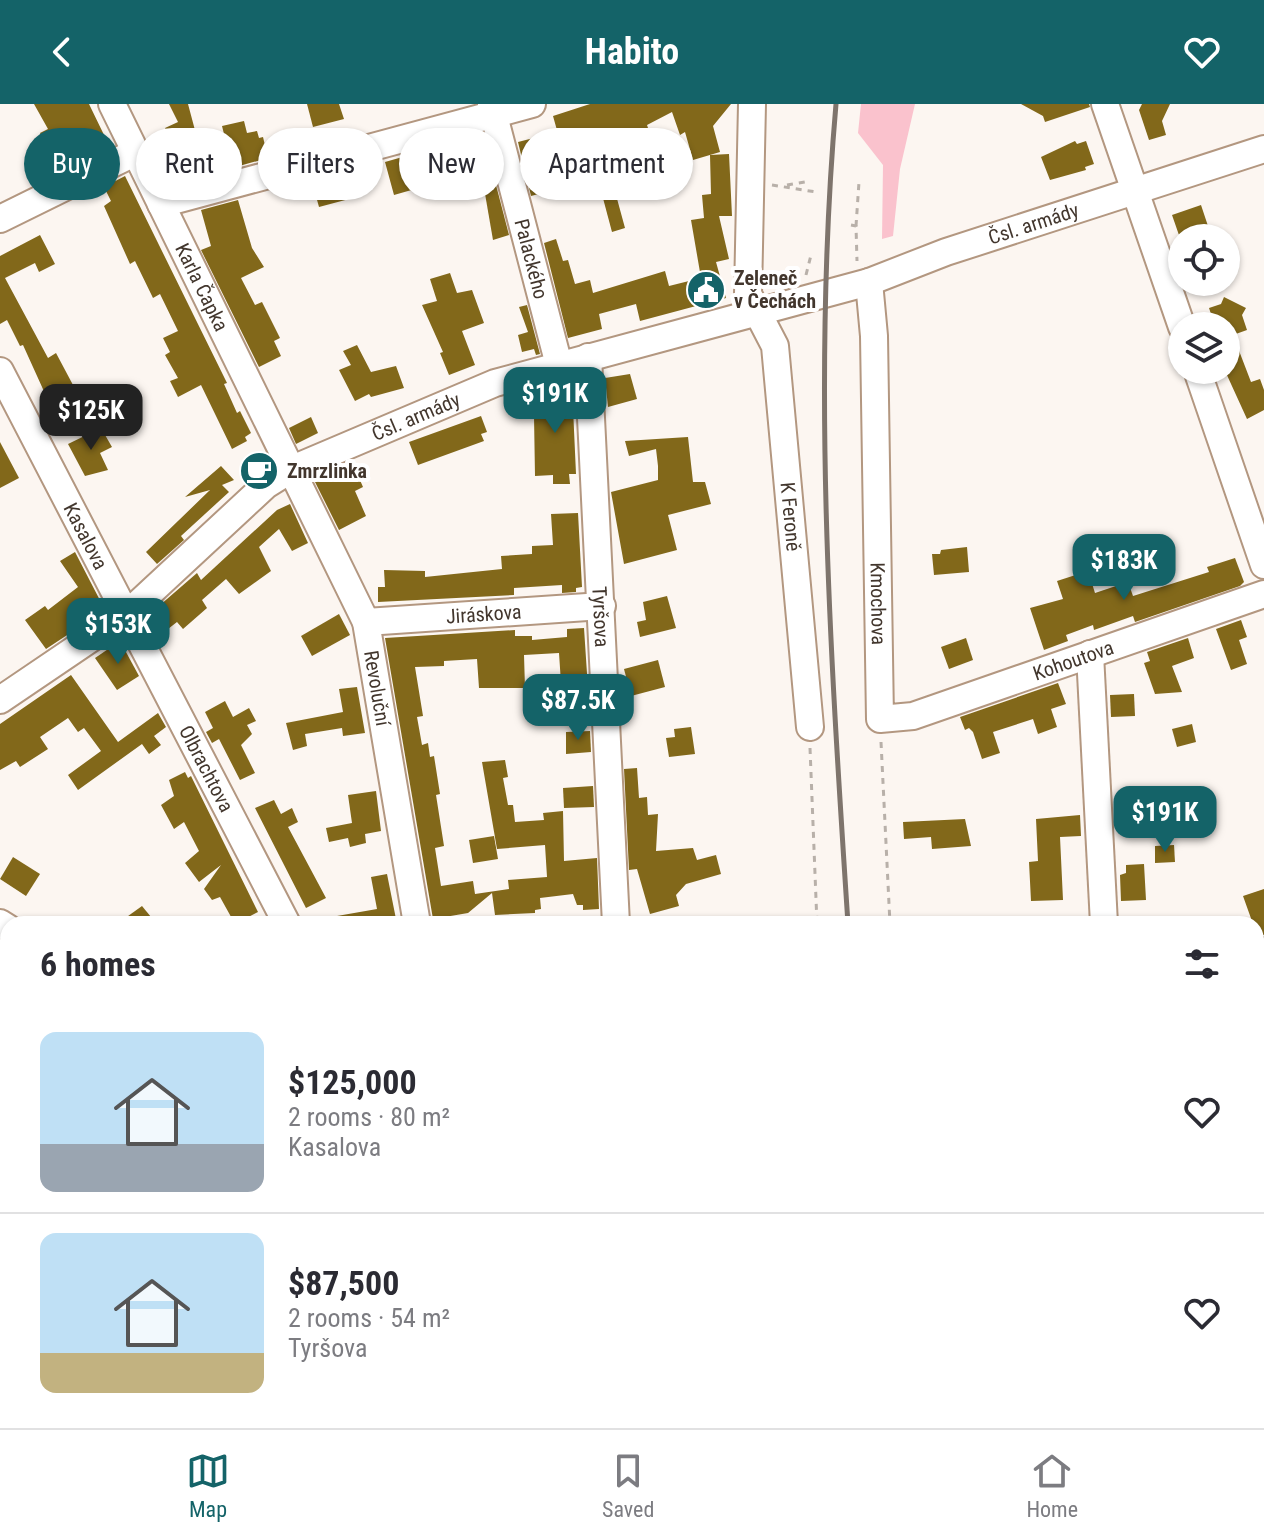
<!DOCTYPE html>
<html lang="en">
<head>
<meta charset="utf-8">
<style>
  :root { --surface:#fff; --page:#f2f2f3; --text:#2b2b33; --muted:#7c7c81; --line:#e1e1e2; --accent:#146368 }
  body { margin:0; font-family:"Roboto Condensed",sans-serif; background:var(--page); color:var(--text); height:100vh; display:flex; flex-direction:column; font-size:30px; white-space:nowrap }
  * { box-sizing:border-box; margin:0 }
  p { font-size:26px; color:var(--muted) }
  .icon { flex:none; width:44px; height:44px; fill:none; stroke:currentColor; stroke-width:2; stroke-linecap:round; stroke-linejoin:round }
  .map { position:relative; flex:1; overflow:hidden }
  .details { position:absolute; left:0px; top:812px; width:1264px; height:512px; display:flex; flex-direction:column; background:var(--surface); border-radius:24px 24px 0 0; box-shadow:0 2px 6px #0004 }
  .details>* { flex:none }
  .hud { position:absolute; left:24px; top:24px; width:800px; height:72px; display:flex; gap:16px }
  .controls { position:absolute; left:1168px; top:120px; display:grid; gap:16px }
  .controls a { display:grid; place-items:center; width:72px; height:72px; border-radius:50%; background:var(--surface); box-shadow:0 2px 6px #0004; font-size:40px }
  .price { position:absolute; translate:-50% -68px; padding:0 18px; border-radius:16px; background:var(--accent); color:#fff; font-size:26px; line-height:52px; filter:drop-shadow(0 2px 4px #0008) }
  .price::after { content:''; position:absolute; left:50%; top:48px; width:24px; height:18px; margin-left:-12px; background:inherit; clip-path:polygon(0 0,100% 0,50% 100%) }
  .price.current { background:#222; color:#fff }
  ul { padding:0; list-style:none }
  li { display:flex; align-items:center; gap:24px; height:200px; padding:0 40px }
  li+li { border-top:2px solid var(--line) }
  li span { display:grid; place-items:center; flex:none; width:224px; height:160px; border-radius:16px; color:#555 }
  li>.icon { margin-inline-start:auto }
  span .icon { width:96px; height:96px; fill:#fffc; stroke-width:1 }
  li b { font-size:34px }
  h2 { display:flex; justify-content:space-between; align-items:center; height:96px; padding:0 40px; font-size:34px }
  .tag { padding:0 28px; border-radius:36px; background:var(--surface); box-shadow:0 2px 6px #0004; font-size:28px; line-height:72px }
  .tag.current { background:var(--accent); color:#fff }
  header { display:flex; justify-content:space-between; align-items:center; height:104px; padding:0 40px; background:var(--accent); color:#fff; font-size:36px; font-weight:700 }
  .tab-bar { display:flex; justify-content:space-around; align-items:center; height:112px; border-top:2px solid var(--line); background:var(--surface); font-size:22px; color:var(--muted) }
  .tab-bar a { display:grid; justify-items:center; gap:4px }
  .tab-bar .current { color:var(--accent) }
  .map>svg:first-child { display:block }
  .green { fill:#fac2cd }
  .building { fill:#82681a }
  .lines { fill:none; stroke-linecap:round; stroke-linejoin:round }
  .minor-casing { stroke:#b39780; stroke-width:30 }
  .path { stroke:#b8b0a9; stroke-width:3; stroke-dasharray:6 6; stroke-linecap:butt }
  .minor { stroke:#fff; stroke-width:26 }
  .rail { stroke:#7e746c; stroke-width:5 }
  .labels { text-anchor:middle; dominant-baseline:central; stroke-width:8; stroke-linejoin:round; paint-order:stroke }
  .street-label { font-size:20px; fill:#42362d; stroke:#fff }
  .poi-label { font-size:20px; font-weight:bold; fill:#42362d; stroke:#fff; text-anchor:start }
</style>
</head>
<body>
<header><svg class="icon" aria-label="back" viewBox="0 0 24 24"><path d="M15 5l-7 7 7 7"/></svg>Habito<svg class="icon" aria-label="heart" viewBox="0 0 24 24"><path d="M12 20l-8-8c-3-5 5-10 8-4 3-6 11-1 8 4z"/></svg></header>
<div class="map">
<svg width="1264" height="1324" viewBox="0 0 1264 1324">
  <rect width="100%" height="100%" fill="#fcf6f1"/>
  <!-- green -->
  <g class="green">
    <polygon points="861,0 915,0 900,65 893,132 882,135 883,61 858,29"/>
    <polygon points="454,1316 564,1316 568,1324 454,1324"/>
  </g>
  <!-- building -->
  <g class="building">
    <polygon points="34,0 89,0 105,33 80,45 75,34 48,47 40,29 48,25"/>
    <polygon points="169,0 188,0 200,45 226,38 222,22 244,17 247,29 257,27 259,34 263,33 268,54 171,81 165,60 177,53 165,24 178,18"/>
    <polygon points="307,0 339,0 344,15 313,23"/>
    <polygon points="590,0 731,0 713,22 720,48 693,56 685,28 680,31 672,8 647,21 649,27 635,33 633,27 586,46 582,31 560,37 553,12"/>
    <polygon points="1021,0 1089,0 1090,3 1045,18 1043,12"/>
    <polygon points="1142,0 1170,0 1162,17 1166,31 1149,36 1139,6"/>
    <polygon points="553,29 559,52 545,56 552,79 548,80 550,87 531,92 518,38"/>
    <polygon points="1075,37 1077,40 1086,37 1094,60 1085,63 1086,66 1050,76 1041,53"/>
    <polygon points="300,38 302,45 278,52 276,44"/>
    <polygon points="427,46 436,79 394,91 385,58"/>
    <polygon points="729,50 732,112 719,112 729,155 716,158 726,194 640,217 636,200 599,210 602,225 568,234 544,139 556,135 563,157 568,156 575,180 590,176 593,189 665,167 669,182 701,174 691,116 704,114 702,91 711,90 710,51"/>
    <polygon points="125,72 227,279 224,280 237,309 240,307 251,329 245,333 247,337 232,345 201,281 178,293 170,277 178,274 165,251 170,248 163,234 178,227 160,190 153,194 135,157 130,160 104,102 111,97 104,83"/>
    <polygon points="360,73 364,91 319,103 314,85"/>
    <polygon points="613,80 625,124 612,128 600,83"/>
    <polygon points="496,81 509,131 493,136 484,84"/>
    <polygon points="238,96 252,144 264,163 241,174 255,201 262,198 280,234 274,237 281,252 259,263 201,146 211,142 201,106"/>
    <polygon points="1201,101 1212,134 1180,134 1172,111"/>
    <polygon points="40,131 55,160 39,168 35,159 5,174 48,254 56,249 73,281 47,294 23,241 20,242 7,216 0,220 0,152"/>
    <polygon points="450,169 457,189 472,186 484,219 462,227 475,261 449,271 440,249 443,248 422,201 437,197 430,175"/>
    <polygon points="1224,193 1246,204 1242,211 1247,226 1233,231 1251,278 1260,275 1264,286 1264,306 1247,315 1226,269 1226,222 1208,217 1211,210 1209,204 1221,200"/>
    <polygon points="527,201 540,250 536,251 534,245 522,248 518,231 528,228 519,203"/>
    <polygon points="357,241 371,268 396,262 404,284 371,293 369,290 355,297 339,266 351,261 343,247"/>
    <polygon points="630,270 637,295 608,303 605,274"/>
    <polygon points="572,282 576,370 569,370 570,380 553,380 553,371 535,372 534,312 529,295"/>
    <polygon points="481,312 487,328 481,330 484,337 418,361 409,338"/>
    <polygon points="311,313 318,329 296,340 289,324"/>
    <polygon points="101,324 112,343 100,349 108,366 85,372 68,340"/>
    <polygon points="688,333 693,378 705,378 711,400 668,411 677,446 624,460 611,388 658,376 658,362 656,345 629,352 625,337"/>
    <polygon points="0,338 19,374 0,384"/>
    <polygon points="353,360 363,383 355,387 366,412 339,426 315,378"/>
    <polygon points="221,362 234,376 222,381 229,388 181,432 184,436 157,460 146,448 210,386 185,393"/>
    <polygon points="290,400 308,439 292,447 279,425 259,443 271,467 239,490 226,475 202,496 207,504 183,525 177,518 168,525 152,508 197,469 201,476 277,406"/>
    <polygon points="578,409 582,483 576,484 576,488 562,489 562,481 514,484 514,491 378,498 378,483 385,483 384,466 425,467 425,473 502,465 501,452 532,450 532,442 553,441 551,410"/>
    <polygon points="967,443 969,468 934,471 932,450 940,450 941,446"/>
    <polygon points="75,448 105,506 46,545 25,516 45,502 48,506 78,483 60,457"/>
    <polygon points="1235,454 1244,478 1240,482 1135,518 1133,512 1094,526 1093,521 1066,531 1068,537 1044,546 1030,504 1063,495 1057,477 1088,467 1095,489 1128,478 1133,492 1209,468 1207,463"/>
    <polygon points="667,492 676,524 640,533 637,518 646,516 643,498"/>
    <polygon points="339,510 350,531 312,552 301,532"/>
    <polygon points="1241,516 1247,533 1239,536 1247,560 1231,566 1216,525"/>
    <polygon points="584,524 589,600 572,600 571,578 561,579 559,549 524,551 525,584 479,584 477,555 444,557 444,562 415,563 423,612 417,613 422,641 428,639 430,653 434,652 440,690 436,691 444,742 435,744 441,782 473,777 475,790 509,785 508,776 547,773 545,741 497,745 482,658 505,656 508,673 503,674 508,701 513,701 515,718 544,716 543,709 563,707 564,757 597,754 599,805 583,806 583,801 577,801 573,790 540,794 541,805 535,806 535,809 495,811 492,789 468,809 433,815 385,534 515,526 515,532 532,532 532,536 567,533 567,525"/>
    <polygon points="966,534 973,556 949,565 941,543"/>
    <polygon points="1188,534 1194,554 1172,562 1182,588 1155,590 1144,559 1150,557 1147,548"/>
    <polygon points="120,537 139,572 117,586 95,554"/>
    <polygon points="658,556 665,583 631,592 624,565"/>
    <polygon points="71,571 118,638 158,609 166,623 154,632 161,641 149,650 142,640 78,686 68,671 101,647 84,624 78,628 68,614 40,633 48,645 20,663 16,657 0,666 0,620"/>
    <polygon points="1058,579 1066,600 1051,605 1057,623 1038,630 1033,615 993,628 1000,649 982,655 973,628 969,624 965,626 960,613"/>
    <polygon points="357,583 365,629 343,632 342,624 305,630 307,642 293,646 286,619 343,608 339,585"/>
    <polygon points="1134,590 1135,612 1111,613 1110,591"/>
    <polygon points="225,597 233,613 249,604 256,617 247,621 252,630 241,641 255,669 240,676 219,635 212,639 206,628 213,624 205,608"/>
    <polygon points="1192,620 1196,638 1177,643 1172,625"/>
    <polygon points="691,623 695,650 669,653 666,634 675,633 674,625"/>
    <polygon points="590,627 591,648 566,650 566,628"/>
    <polygon points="637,664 639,694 647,693 648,711 658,710 656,747 693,744 697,756 716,751 721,770 686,780 676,791 679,802 650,810 637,765 629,766 624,665"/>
    <polygon points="185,668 188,674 191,672 258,808 235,820 220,793 212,796 204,785 221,761 199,778 185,759 199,747 184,718 174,725 161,701 174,692 169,676"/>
    <polygon points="593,682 594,703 564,704 563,684"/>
    <polygon points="376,687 381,727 365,730 366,739 350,743 348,734 329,738 326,724 352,719 348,691"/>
    <polygon points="1155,692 1152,724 1125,725 1124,701 1133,700 1133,693"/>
    <polygon points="274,696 281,710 292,704 298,718 288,723 326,794 306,804 255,704"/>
    <polygon points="1080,711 1081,732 1060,733 1063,796 1031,797 1029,758 1038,757 1036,715"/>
    <polygon points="965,715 971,742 932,745 931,733 904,735 903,718"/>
    <polygon points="494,732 498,755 473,759 469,736"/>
    <polygon points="1174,741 1175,758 1155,759 1155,742"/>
    <polygon points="13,753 40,770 26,792 0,775"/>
    <polygon points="1144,760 1146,796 1121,797 1120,771 1126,769 1126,761"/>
    <polygon points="387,770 397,820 338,820 337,812 377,805 371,773"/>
    <polygon points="1264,785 1264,831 1257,832 1256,820 1253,820 1243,792"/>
    <polygon points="142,802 151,813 141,820 117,820"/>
  </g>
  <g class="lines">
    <defs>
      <g id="minor">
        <path id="s1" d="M112 0 366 518 417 820"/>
        <path id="s2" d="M491 0 559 261"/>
        <path id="s3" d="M752 0 748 190 775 242 810 623"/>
        <polyline points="1105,0 1182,223"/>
        <polyline points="161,100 532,0"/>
        <polyline points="0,115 136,48"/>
        <path id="s4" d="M869 178 874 232 880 615 913 612 1264 490"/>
        <path id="s5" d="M588 253 616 820"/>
        <polyline points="1197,266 1264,461"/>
        <path id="s6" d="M0 267 287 820"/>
        <path id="s7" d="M366 518 602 502"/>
        <polyline points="1090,550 1104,820"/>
        <path id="s8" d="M0 596 127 510 266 381 290 366 495 279 869 178 946 148 1264 45"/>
        <polyline points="0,819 8,824"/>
        <polyline points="1256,849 1264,847"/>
        <polyline points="1256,1051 1264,1048"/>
        <polyline points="0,1081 8,1087"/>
        <polyline points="1260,1180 1264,1254"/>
        <polyline points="0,1268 8,1256"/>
        <polyline points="327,1316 338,1324"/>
        <polyline points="434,1316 434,1324"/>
        <polyline points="1116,1316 1117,1324"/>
      </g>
    </defs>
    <!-- minor casing -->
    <use href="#minor" class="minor-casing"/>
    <!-- path -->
    <g class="path">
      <polyline points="772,81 816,88"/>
      <polyline points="787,81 810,77"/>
      <polyline points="851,121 856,122 857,157"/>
      <polyline points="856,122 859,78"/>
      <polyline points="806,171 811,151"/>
      <polyline points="881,638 890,820"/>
      <polyline points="810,644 817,820"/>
      <polyline points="915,1316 915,1324"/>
    </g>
    <!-- minor -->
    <use href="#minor" class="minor"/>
    <!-- rail -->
    <g class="rail">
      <path d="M836 0C812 274 830 546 848 820"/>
      <polyline points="889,1316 889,1324"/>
    </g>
  </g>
  <!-- icons -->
  <defs>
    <symbol id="civic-disc" viewBox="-11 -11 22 22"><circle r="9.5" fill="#146368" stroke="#fff"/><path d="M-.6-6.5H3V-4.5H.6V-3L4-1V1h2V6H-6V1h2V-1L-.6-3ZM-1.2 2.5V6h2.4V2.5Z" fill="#fff"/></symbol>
    <symbol id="cafe-disc" viewBox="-11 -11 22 22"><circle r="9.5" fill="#146368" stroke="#fff"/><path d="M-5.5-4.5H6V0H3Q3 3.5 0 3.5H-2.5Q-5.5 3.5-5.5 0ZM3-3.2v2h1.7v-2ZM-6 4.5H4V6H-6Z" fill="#fff"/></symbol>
  </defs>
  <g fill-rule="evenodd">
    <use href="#civic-disc" x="684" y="164" width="44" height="44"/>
    <use href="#cafe-disc" x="237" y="345" width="44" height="44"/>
  </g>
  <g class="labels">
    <!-- street labels -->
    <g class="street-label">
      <text stroke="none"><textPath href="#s8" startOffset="1156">Čsl. armády</textPath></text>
      <text stroke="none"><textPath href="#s2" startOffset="160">Palackého</textPath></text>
      <text stroke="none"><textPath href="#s1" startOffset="204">Karla Čapka</textPath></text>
      <text stroke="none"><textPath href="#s8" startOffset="508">Čsl. armády</textPath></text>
      <text stroke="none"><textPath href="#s3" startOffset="420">K Feroně</textPath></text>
      <text stroke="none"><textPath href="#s6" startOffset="186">Kasalova</textPath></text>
      <text stroke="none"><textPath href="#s4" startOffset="322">Kmochova</textPath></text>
      <text stroke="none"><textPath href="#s7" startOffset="118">Jiráskova</textPath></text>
      <text stroke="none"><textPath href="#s5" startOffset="260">Tyršova</textPath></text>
      <text stroke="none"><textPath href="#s4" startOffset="640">Kohoutova</textPath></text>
      <text stroke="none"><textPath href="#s1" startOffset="644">Revoluční</textPath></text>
      <text stroke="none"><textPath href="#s6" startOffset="448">Olbrachtova</textPath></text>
    </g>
    <!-- poi labels -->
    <g class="poi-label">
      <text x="734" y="174">Zeleneč<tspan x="734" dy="23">v Čechách</tspan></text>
      <text x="287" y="367">Zmrzlinka</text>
    </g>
  </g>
</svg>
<div class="controls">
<a><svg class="icon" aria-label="locate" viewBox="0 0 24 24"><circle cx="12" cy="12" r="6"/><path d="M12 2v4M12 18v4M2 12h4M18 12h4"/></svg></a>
<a><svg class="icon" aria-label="layers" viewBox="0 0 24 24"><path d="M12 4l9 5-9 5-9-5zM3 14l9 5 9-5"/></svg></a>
</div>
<b class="price" style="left:555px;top:331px">$191K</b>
<b class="price current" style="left:91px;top:348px">$125K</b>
<b class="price" style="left:1124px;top:498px">$183K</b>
<b class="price" style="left:118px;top:562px">$153K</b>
<b class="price" style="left:578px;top:638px">$87.5K</b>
<b class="price" style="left:1165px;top:750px">$191K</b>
<div class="hud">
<a class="tag current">Buy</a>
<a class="tag">Rent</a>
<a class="tag">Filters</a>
<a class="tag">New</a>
<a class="tag">Apartment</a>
</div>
<section class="details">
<h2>6 homes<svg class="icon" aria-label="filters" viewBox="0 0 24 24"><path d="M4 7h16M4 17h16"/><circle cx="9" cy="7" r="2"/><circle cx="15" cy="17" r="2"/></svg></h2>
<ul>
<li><span style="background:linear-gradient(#bfe0f5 70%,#9aa5b1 0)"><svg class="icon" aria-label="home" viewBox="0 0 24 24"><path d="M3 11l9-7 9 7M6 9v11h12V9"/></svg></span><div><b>$125,000</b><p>2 rooms · 80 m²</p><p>Kasalova</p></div><svg class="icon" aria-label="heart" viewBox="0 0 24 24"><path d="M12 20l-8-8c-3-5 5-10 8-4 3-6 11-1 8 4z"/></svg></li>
<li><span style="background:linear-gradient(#bfe0f5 75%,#c2b280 0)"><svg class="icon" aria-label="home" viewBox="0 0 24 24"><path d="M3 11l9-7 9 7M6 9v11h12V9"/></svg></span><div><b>$87,500</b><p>2 rooms · 54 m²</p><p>Tyršova</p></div><svg class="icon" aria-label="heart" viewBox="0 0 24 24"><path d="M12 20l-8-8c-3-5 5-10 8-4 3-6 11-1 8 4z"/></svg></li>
</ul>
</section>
</div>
<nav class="tab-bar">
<a class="current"><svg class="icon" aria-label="map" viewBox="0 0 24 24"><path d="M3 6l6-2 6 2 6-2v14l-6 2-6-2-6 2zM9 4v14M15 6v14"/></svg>Map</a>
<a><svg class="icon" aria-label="saved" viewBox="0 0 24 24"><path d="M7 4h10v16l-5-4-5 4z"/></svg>Saved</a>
<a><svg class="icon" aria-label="home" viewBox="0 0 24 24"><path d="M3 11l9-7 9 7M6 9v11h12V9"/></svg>Home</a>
</nav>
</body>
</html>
